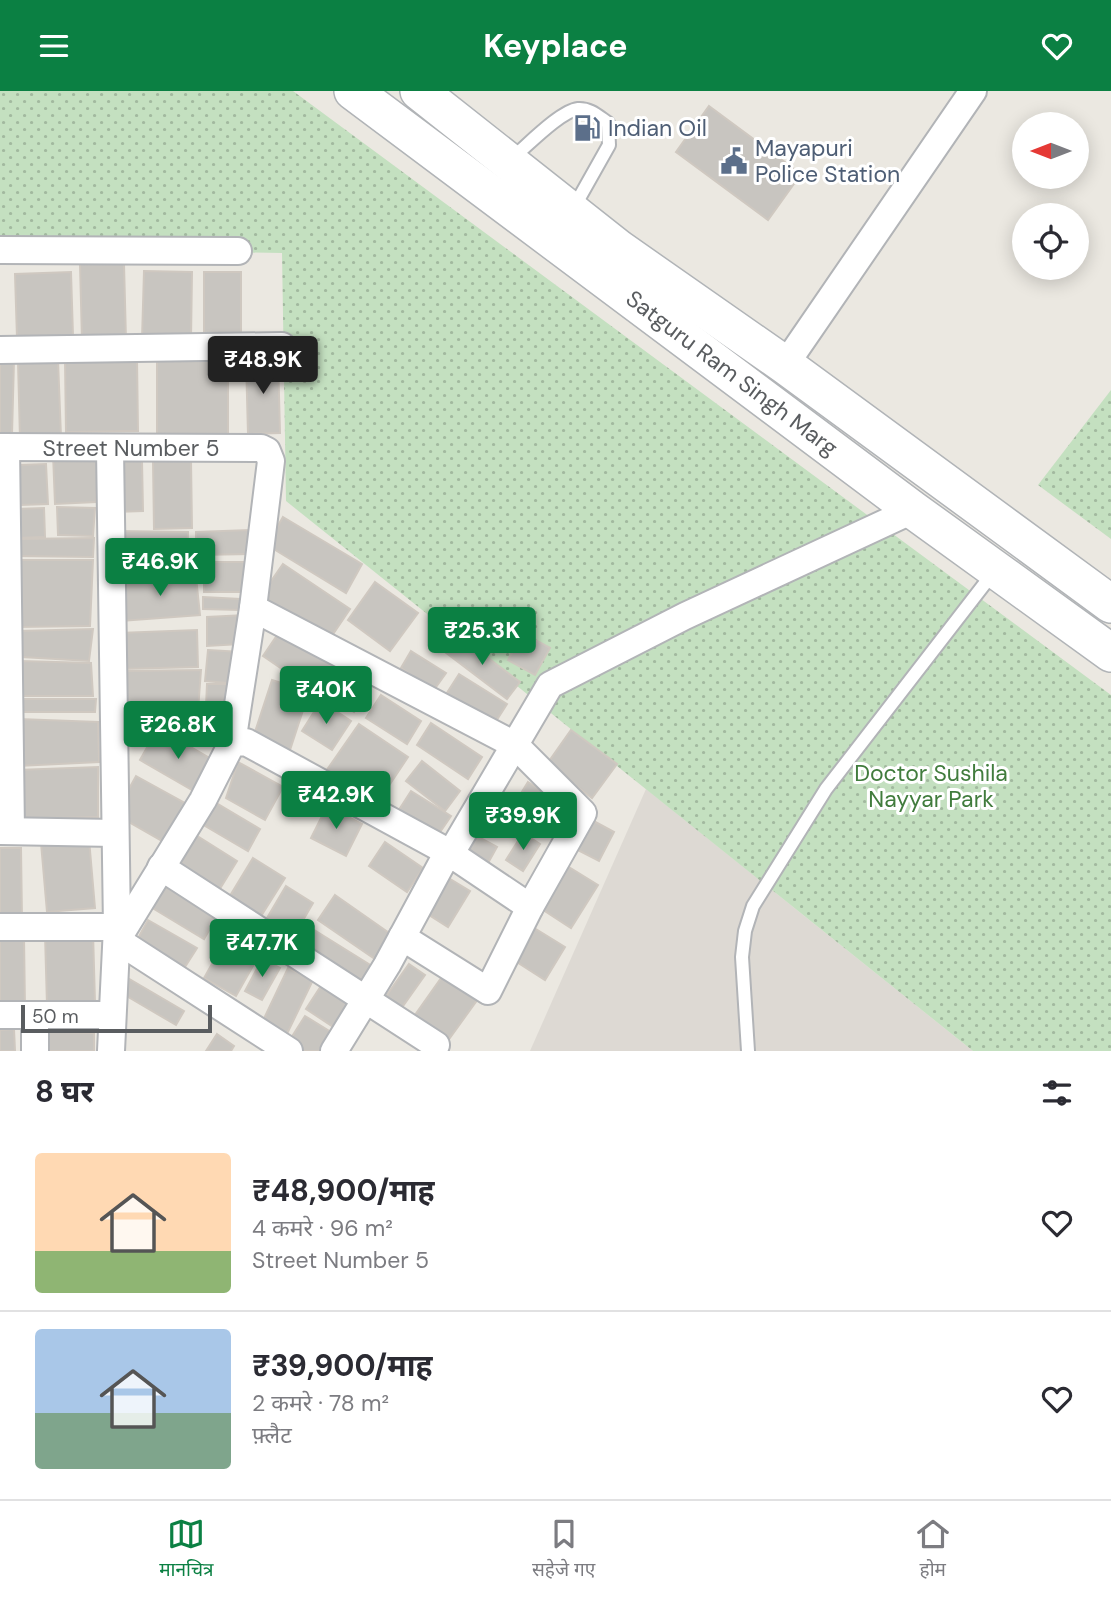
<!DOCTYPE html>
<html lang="hi">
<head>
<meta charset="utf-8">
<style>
  :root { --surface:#fff; --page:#f2f2f3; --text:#2b2b33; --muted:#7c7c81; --line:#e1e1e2; --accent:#0b8043 }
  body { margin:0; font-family:"DM Sans","Noto Sans Devanagari",sans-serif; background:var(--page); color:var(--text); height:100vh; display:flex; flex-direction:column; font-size:26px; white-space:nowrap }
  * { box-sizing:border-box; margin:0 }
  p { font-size:23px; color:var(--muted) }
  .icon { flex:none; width:38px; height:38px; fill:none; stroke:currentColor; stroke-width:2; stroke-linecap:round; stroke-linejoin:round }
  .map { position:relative; height:960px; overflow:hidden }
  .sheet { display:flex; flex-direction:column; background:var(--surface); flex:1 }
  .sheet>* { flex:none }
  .needle { width:46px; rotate:270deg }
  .fabs { position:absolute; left:1012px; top:21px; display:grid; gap:14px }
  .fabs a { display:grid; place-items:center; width:77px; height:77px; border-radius:50%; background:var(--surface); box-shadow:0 4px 18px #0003; font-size:35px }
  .scale { position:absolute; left:21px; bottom:18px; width:191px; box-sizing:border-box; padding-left:7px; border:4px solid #5a5d60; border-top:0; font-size:19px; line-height:24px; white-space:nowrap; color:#5a5d60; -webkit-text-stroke:5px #fff; paint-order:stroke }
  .price { position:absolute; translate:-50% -60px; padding:0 16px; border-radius:7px; background:var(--accent); color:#fff; font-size:23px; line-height:46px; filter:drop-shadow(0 2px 4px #0008) }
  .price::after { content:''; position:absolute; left:50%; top:42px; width:21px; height:16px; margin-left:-10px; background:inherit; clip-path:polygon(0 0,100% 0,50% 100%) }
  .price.current { background:#222; color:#fff }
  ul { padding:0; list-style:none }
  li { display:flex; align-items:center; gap:21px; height:175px; padding:0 35px }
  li+li { border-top:2px solid var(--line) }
  li span { display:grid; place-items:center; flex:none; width:196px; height:140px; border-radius:7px; color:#555 }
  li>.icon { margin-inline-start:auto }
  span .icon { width:84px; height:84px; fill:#fffc; stroke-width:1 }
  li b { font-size:30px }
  h2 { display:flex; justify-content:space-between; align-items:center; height:84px; padding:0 35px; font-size:30px }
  header { display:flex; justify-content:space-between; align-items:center; height:91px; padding:0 35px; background:var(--accent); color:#fff; font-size:32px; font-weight:700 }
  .tab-bar { display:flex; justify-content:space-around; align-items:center; height:98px; border-top:2px solid var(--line); background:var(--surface); font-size:19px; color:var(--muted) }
  .tab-bar a { display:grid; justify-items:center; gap:4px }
  .tab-bar .current { color:var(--accent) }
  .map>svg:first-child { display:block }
  .education { fill:#ddd9d3 }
  .park { fill:url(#park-dots) }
  .building { fill:#c8c5c0; stroke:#cfc8c0; stroke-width:2 }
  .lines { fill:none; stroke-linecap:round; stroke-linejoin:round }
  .lane-casing { stroke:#b2b4b7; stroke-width:16 }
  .street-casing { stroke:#b2b4b7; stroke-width:30 }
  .secondary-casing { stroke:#b1b4b7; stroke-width:40 }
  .lane { stroke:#fff; stroke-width:12 }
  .street { stroke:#fff; stroke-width:26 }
  .secondary { stroke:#fff; stroke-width:37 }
  .labels { text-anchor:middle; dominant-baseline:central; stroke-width:6; stroke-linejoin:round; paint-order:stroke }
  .service-label { font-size:23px; fill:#4e5e75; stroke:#fff; text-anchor:start }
  .street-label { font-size:23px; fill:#5a5d60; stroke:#fff }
  .park-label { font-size:23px; fill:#417c3d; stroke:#fff }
</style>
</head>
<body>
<header><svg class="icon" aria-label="menu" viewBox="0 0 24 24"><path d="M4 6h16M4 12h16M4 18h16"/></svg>Keyplace<svg class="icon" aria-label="heart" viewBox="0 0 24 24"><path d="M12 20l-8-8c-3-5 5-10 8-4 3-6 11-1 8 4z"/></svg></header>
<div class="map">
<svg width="1111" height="960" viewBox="0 0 1111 960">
  <defs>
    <pattern id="park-dots" width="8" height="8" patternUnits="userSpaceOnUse" patternTransform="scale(1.75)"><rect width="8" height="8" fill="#c4e0c0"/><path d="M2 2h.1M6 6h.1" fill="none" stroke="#a2b99f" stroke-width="1.8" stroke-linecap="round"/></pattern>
  </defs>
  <rect width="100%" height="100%" fill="#ebe8e1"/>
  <!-- education -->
  <polygon class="education" points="646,698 973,960 530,960"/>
  <!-- park -->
  <g class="park">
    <polygon points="0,0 293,0 1111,604 1111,960 973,960 286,410 282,162 0,158"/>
    <polygon points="1111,299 1111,448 1038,394"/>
  </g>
  <!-- building -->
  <g class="building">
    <polygon points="709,15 801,83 768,129 676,61"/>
    <polygon points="80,173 124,173 126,249 82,250"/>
    <polygon points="144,180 192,181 191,249 142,248"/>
    <polygon points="71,181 73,245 17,247 15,183"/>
    <rect x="204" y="181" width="37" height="72"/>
    <rect x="157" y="262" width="71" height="90"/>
    <polygon points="278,267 280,342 248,343 246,268"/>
    <polygon points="137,268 138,340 66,341 65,269"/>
    <polygon points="0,269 14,269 12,344 0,344"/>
    <polygon points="58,269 61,346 20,348 18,270"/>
    <polygon points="53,363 99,364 96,411 55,413"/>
    <polygon points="191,369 192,437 154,438 153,370"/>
    <polygon points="115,370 142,370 143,420 115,421"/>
    <polygon points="46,373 48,413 21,414 19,374"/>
    <polygon points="57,416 95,417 93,445 58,444"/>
    <polygon points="44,417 45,446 17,447 16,418"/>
    <polygon points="283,426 362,473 346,502 267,454"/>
    <polygon points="250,439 251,463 196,464 196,441"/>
    <polygon points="115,440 188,441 187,479 115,479"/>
    <polygon points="94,447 93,466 17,465 17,448"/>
    <polygon points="17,469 93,469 90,535 17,536"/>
    <rect x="204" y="471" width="41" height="30"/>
    <polygon points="283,473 350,518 327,552 260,506"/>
    <polygon points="125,486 196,486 200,524 121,530"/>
    <polygon points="375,491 418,522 390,560 348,529"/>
    <polygon points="203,506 240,508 240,519 203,518"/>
    <polygon points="245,524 240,553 207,555 207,526"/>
    <polygon points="282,537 332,571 313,599 263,565"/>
    <polygon points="93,538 89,570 22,566 19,540"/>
    <polygon points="197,539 198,576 120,578 119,542"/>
    <polygon points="523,542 550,557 535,584 508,569"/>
    <polygon points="458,544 520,591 507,608 445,561"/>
    <polygon points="208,559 241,561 239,593 205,590"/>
    <polygon points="411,560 446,582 434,599 401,577"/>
    <polygon points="20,570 91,572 93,605 19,605"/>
    <polygon points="339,571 373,591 354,621 321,601"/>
    <polygon points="201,579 197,633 123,633 123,580"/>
    <polygon points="459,583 507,613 493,635 445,605"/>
    <polygon points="272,589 309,601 290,659 253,647"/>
    <polygon points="207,593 237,593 228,638 205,638"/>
    <polygon points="381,604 421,630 407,653 366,627"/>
    <polygon points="19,608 96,608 95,621 19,621"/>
    <polygon points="321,610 351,630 332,659 302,640"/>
    <polygon points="18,628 98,631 99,671 18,675"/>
    <polygon points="431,632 482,666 468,688 417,654"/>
    <polygon points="359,633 408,666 374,717 324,683"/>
    <polygon points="158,637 215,670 197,702 140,669"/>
    <polygon points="571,639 617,673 592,707 547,673"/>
    <polygon points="422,670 460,700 445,720 406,690"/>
    <polygon points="238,671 283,696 265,729 226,707"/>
    <polygon points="98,676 98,726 20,728 17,679"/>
    <polygon points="136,685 192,716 171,755 115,723"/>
    <polygon points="528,691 564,713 550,736 514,714"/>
    <polygon points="411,700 451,725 434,750 395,725"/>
    <polygon points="213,710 260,738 248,760 200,732"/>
    <polygon points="327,715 362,733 346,765 311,747"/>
    <polygon points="588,727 614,741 599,770 572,756"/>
    <polygon points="191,741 237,770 216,804 170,775"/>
    <polygon points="471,742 497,756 483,781 458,766"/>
    <polygon points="523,742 540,753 523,780 506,769"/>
    <polygon points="89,748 95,817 47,821 41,752"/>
    <polygon points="385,751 423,777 407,801 369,775"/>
    <polygon points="0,757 21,757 22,828 0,828"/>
    <polygon points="253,767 285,787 256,833 225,813"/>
    <polygon points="564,773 598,794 571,837 537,815"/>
    <polygon points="442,783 470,800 448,836 421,819"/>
    <polygon points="165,787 220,820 204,848 149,815"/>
    <polygon points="286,795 313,812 288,855 260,839"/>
    <polygon points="335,804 392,844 375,868 318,829"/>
    <polygon points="148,829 197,857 185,876 137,849"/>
    <polygon points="531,835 565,856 545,889 512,868"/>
    <polygon points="311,837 372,875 358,897 297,859"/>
    <polygon points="93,841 95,912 47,914 45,843"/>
    <polygon points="0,846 24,846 25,918 0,918"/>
    <polygon points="227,846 259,864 236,905 204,887"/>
    <polygon points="262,868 280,877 262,909 245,900"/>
    <polygon points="409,873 425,884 398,922 382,911"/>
    <polygon points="288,877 313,889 283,951 259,938"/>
    <polygon points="444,883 478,908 444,955 410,931"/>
    <polygon points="126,886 184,920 176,934 118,900"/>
    <polygon points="321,895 353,917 338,939 306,918"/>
    <polygon points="305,925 331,941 319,960 293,960 286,955"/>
    <polygon points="14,938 15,960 0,960 0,939"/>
    <polygon points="32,940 94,942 94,960 31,960"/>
    <polygon points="217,943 234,955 231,960 206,960"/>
  </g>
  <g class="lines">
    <defs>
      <g id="lane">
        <path d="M511 68C526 56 560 20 578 18 590 17 599 26 608 32L609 54 573 118"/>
        <polyline points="748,960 742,866 745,840 753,815 826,698 993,482"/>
      </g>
      <g id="street">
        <polyline points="0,159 238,160"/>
        <polyline points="0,259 282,255"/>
        <polyline points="785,274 973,0"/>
        <polyline points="0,356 261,357 267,360 271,370 253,517 515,654 583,722 530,816 488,900 402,846"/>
        <polyline points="6,356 11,740"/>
        <polyline points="110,358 117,836 111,960"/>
        <polyline points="232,652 253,517"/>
        <polyline points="0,740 115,742"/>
        <polyline points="161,776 436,954"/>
        <polyline points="0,836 117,836"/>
        <polyline points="0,924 112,924"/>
        <polyline points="35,960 35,924"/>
        <polyline points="289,960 117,849 203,709 232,652 246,651 448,761 454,757 550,594 685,525 913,419"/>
        <polyline points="334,960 387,874 448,761 530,816"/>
      </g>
      <g id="secondary">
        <polyline points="353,0 913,419 1111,562"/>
        <polyline points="419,0 619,158 785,274 1111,513"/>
      </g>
    </defs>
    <!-- lane casing -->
    <use href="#lane" class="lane-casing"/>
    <!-- street casing -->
    <use href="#street" class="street-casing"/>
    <!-- secondary casing -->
    <use href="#secondary" class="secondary-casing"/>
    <!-- lane -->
    <use href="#lane" class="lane"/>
    <!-- street -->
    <use href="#street" class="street"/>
    <!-- secondary -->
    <use href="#secondary" class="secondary"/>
  </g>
  <!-- icons -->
  <defs>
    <symbol id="fuel-bare" viewBox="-9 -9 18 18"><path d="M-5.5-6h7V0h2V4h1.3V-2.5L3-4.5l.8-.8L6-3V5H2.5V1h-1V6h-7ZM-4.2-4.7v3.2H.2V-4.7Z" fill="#5c6f8a" stroke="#fff" stroke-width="2.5" paint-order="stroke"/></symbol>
    <symbol id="civic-bare" viewBox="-9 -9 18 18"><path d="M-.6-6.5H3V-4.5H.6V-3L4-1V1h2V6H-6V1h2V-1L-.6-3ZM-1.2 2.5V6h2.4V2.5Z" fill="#5c6f8a" stroke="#fff" stroke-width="2.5" paint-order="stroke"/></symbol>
  </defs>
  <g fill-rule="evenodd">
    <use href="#fuel-bare" x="568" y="18" width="38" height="38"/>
    <use href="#civic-bare" x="715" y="51" width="38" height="38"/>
  </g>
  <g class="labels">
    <!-- service labels -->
    <g class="service-label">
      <text x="608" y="37">Indian Oil</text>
      <text x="755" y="57">Mayapuri<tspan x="755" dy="26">Police Station</tspan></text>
    </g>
    <!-- street labels -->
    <g class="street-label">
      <text transform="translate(732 282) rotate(37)">Satguru Ram Singh Marg</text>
      <text x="131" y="357">Street Number 5</text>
    </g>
    <!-- park labels -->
    <g class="park-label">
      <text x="931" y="682">Doctor Sushila<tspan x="931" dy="26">Nayyar Park</tspan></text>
    </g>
  </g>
</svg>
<div class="fabs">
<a><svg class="needle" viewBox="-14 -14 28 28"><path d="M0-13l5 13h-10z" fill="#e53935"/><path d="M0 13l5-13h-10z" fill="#7c7c81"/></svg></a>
<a><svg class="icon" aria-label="locate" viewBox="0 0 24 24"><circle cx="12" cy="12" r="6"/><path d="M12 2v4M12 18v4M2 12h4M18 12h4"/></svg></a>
</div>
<div class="scale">50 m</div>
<b class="price current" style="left:263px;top:305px">₹48.9K</b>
<b class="price" style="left:160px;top:507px">₹46.9K</b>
<b class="price" style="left:482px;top:576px">₹25.3K</b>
<b class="price" style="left:326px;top:635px">₹40K</b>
<b class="price" style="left:178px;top:670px">₹26.8K</b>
<b class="price" style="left:336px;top:740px">₹42.9K</b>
<b class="price" style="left:523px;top:761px">₹39.9K</b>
<b class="price" style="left:262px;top:888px">₹47.7K</b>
</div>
<section class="sheet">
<h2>8 घर<svg class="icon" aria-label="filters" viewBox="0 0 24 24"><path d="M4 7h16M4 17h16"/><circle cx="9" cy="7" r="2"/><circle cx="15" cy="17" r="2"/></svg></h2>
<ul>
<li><span style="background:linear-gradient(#ffd9b3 70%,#8fb573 0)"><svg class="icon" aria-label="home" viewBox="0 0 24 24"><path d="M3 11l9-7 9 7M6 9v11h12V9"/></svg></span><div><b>₹48,900/माह</b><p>4 कमरे · 96 m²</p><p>Street Number 5</p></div><svg class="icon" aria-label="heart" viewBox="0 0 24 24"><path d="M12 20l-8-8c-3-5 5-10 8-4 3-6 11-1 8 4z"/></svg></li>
<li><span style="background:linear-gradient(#a9c7e8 60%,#7fa58c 0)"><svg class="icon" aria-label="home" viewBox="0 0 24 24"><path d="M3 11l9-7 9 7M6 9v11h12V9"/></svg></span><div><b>₹39,900/माह</b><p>2 कमरे · 78 m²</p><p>फ़्लैट</p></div><svg class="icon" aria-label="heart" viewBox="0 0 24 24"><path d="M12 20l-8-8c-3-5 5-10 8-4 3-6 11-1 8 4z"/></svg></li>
</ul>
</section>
<nav class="tab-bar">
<a class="current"><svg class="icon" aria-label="map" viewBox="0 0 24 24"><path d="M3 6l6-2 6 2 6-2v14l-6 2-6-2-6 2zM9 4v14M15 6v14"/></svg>मानचित्र</a>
<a><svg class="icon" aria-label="saved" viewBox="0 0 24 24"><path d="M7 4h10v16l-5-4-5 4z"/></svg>सहेजे गए</a>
<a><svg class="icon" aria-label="home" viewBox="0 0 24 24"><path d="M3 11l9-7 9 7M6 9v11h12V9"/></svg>होम</a>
</nav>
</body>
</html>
